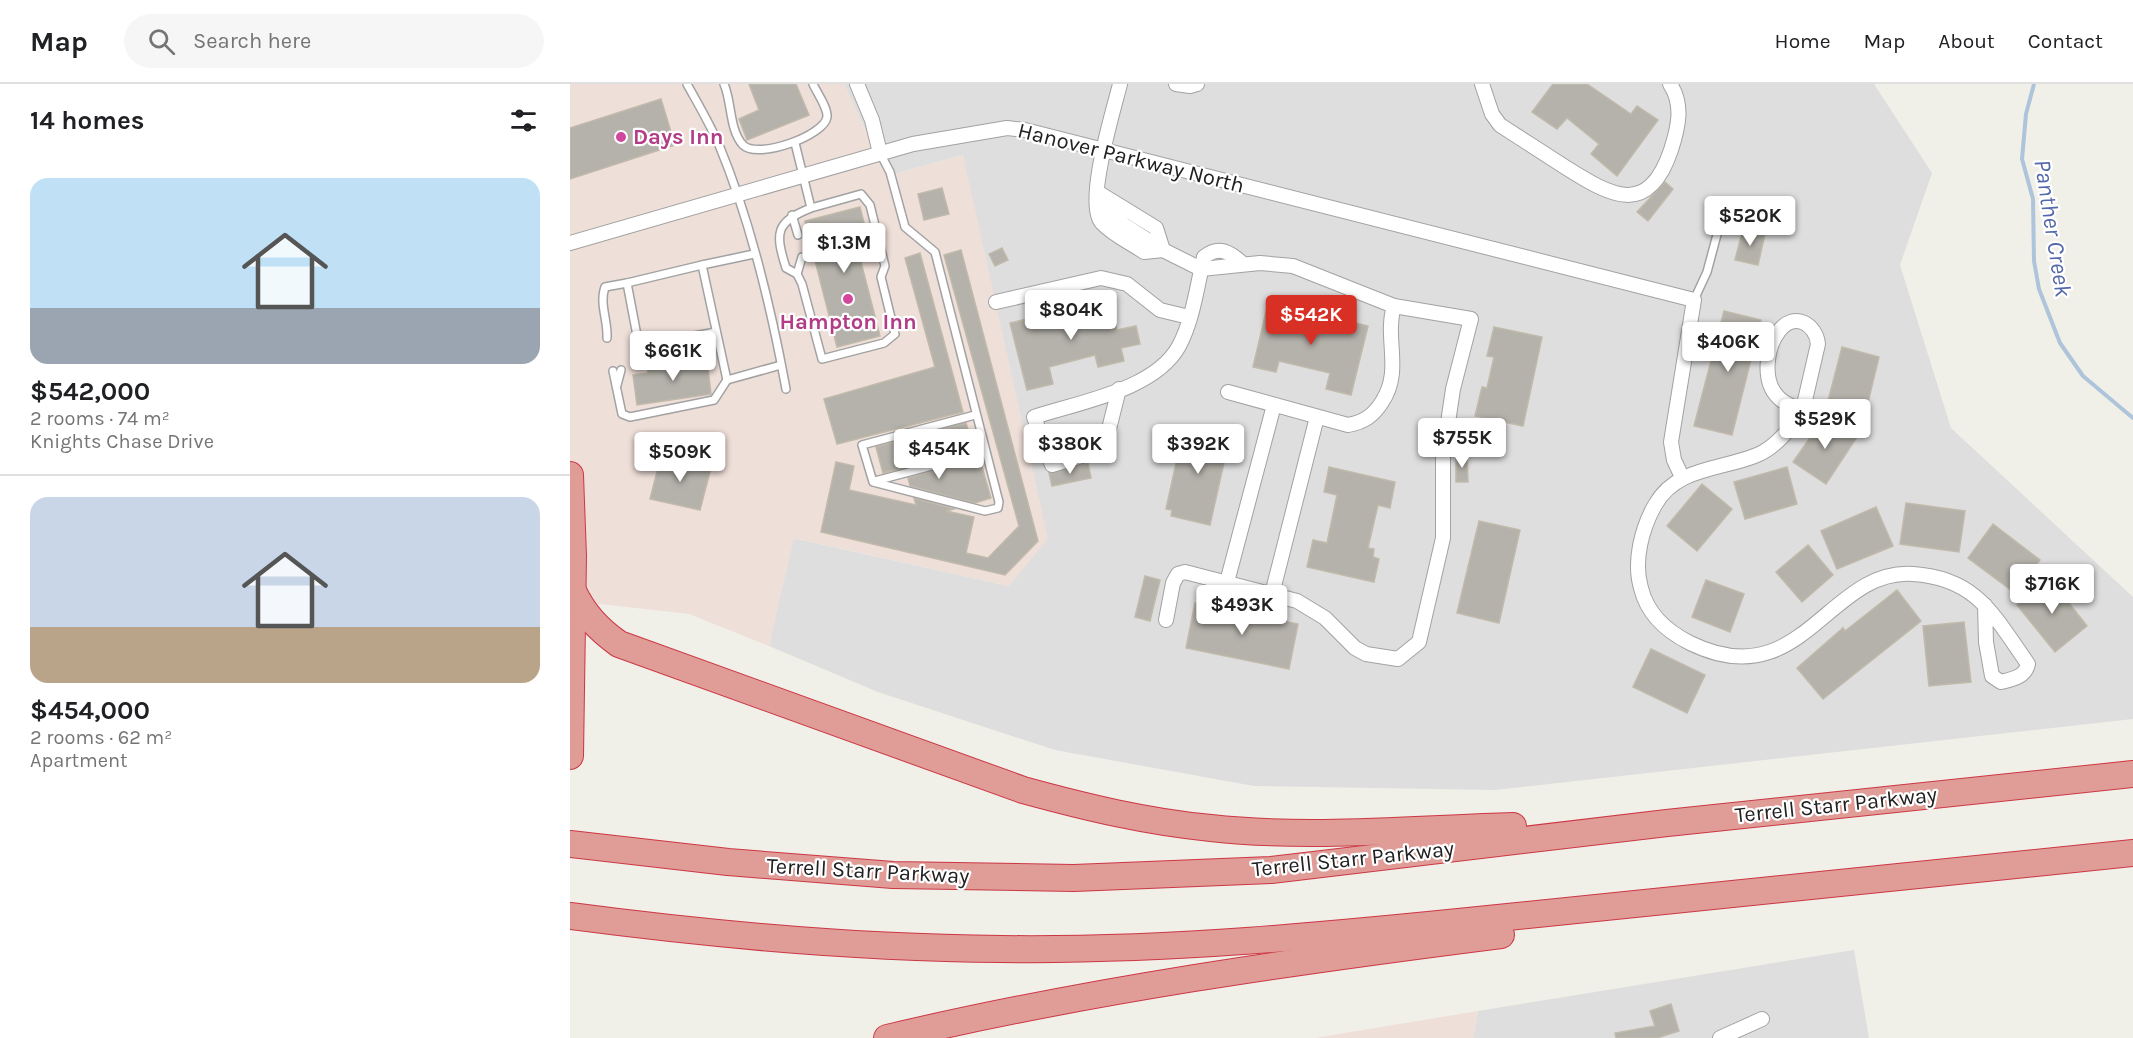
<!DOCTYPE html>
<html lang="en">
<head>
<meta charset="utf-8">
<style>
  :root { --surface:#fff; --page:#f6f6f6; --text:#202124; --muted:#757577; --line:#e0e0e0; --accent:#d93025 }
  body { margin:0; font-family:Karla,sans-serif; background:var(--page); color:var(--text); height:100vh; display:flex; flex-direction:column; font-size:22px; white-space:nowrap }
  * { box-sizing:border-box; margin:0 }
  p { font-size:20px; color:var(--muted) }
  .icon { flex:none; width:33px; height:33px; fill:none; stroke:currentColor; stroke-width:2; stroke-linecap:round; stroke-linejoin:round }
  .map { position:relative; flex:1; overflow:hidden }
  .details { display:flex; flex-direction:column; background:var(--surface); width:570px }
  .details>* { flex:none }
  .price { position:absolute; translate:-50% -51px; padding:0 14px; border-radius:6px; background:#fff; color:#222; font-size:20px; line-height:39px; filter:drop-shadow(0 2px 3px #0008) }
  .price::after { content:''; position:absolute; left:50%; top:36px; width:18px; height:14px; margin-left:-9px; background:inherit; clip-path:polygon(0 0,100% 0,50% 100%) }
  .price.on { background:var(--accent); color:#fff }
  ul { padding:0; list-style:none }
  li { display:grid; align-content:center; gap:12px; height:318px; padding:0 30px }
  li+li { border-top:2px solid var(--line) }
  li span { display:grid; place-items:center; height:186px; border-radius:18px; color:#555 }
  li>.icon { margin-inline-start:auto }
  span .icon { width:108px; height:108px; fill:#fffc; stroke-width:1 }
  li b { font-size:26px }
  h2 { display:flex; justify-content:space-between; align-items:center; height:72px; padding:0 30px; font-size:26px }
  header { display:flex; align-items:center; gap:36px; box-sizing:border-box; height:84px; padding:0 30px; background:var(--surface); border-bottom:2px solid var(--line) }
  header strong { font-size:28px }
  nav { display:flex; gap:33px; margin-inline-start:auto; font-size:21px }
  .search { width:420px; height:54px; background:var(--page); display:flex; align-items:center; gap:15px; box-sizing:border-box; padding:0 21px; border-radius:33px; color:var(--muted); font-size:22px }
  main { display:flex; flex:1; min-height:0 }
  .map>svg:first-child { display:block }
  .residential { fill:#dedede }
  .commercial { fill:#efdfd9 }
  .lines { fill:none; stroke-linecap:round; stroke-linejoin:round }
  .stream { stroke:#adc4da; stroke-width:4 }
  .building { fill:#b5b2ab; stroke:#c1baab; stroke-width:1.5 }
  .lane-casing { stroke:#a2a2a2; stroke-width:10 }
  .street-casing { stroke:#a2a2a2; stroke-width:16 }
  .highway-casing { stroke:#cc3744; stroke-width:28 }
  .lane { stroke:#fff; stroke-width:7 }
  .street { stroke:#fff; stroke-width:14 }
  .highway { stroke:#e09c97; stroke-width:26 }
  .hotel-dot { fill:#d1479c; stroke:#fff; stroke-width:2 }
  .labels { text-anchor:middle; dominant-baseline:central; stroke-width:4.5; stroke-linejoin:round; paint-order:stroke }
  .hotel-label { font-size:22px; font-weight:bold; fill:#b23c85; stroke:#fff; text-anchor:start }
  .street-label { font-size:22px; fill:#212121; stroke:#fff }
  .water-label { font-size:24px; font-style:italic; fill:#5469a9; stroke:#fff }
</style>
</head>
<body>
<header>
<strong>Map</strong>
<div class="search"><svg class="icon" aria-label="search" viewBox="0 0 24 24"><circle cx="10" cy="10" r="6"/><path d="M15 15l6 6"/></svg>Search here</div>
<nav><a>Home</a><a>Map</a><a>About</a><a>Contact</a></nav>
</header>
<main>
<section class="details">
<h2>14 homes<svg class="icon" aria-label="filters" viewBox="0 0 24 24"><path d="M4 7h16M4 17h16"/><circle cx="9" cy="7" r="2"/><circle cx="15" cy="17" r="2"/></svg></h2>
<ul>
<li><span style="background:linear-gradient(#bfe0f5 70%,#9aa5b1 0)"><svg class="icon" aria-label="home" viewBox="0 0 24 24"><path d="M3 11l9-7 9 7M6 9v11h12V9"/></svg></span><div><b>$542,000</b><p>2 rooms · 74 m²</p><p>Knights Chase Drive</p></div></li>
<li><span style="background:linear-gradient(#c9d6e8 70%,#b9a48a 0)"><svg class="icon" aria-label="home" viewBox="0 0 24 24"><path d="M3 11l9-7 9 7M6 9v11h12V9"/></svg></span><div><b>$454,000</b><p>2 rooms · 62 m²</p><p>Apartment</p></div></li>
</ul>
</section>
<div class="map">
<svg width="1563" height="954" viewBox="0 0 1563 954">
  <rect width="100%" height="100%" fill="#f0efe8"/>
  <!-- residential -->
  <g class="residential">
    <polygon points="274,0 1304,0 1362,89 1330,181 1381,344 1563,513 1563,635 925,706 684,702 485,666 308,608 199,562 223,454 439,502 393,71 317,92"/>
    <polygon points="1284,866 1299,954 903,954 908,927"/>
  </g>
  <!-- commercial -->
  <g class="commercial">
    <polygon points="0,0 274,0 317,92 393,71 478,455 439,502 224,454 199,562 119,530 30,520 0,534"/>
    <polygon points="908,927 903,954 745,954"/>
  </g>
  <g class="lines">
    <!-- stream -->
    <polyline class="stream" points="1464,0 1456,30 1452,75 1463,115 1464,177 1469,205 1490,259 1513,292 1563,334"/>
  </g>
  <!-- building -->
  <g class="building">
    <polygon points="179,0 226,0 239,31 177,56 169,35 189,26"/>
    <polygon points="983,0 1017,0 1061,30 1067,22 1088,36 1047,92 1021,70 1029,60 997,34 987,45 962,28"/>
    <polygon points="91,15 105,61 0,95 0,44"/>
    <polygon points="1095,98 1103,105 1078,137 1067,128"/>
    <polygon points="372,104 379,130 354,136 348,110"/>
    <polygon points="290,123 303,175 291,178 310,252 267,263 235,137"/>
    <polygon points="1173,145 1195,150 1188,181 1165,176"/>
    <polygon points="432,164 438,176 425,182 419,170"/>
    <polygon points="391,166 468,457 435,491 251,448 266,378 284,382 279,406 346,421 344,414 384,425 376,427 404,433 396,469 418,474 449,442 374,171"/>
    <polygon points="350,169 393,328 267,360 254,315 365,283 335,174"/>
    <polygon points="538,210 547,246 566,242 570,260 551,264 554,277 528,283 525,271 479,283 483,300 457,306 440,239 462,234 464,242 511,230 507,217"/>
    <polygon points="699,215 729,222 726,234 767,244 769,235 798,242 781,311 756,305 760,289 709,277 706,288 683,283"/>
    <polygon points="1154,227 1191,236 1162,351 1124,342"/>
    <polygon points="924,243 972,253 953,342 905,332 912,303 917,304 924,273 917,272"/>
    <polygon points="1272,263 1309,273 1296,327 1258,317"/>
    <polygon points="137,275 141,310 67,321 63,291 78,289 77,284"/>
    <polygon points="1255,332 1287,353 1256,400 1223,378"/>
    <polygon points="396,339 404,365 313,389 306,363"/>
    <polygon points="621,344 660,352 640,441 601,432 602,426 596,425 613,347 619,348"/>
    <polygon points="886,371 897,371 898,398 886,398"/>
    <polygon points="91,372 141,384 130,426 80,415"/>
    <polygon points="407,376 410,376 421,414 405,419 340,402 338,394"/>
    <polygon points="518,379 521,394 482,402 479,389"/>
    <polygon points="759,383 825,398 820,424 808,421 804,438 798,464 804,465 803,473 809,475 804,498 737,483 743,456 757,459 767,411 754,408"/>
    <polygon points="1217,383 1227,420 1175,435 1164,398"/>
    <polygon points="1132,400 1162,425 1127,467 1097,442"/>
    <polygon points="1336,419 1395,427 1389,468 1330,460"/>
    <polygon points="1306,423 1323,462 1267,485 1251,447"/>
    <polygon points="909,437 950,446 929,539 887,529"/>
    <polygon points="1423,440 1470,476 1445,509 1398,474"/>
    <polygon points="1238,461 1263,491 1232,518 1206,488"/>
    <polygon points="575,492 590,496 580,537 565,533"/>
    <polygon points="1480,495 1517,542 1485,568 1447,521"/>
    <polygon points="1136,496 1174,510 1160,548 1122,533"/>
    <polygon points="1327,506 1351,537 1253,615 1227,584 1273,544 1275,547"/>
    <polygon points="625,519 728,540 719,585 616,564"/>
    <polygon points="1394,538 1401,598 1359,602 1353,542"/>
    <polygon points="1081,565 1135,591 1117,629 1063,603"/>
    <polygon points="1101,920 1109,947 1087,954 1046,954 1045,949 1085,942 1080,927"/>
  </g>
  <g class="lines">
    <defs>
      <g id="lane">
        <path d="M117 0C128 20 140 40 149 61 181 138 201 223 216 305"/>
        <path d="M154 0C162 18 159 46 173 61 188 76 255 51 257 33 258 24 247 9 243 0"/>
        <path d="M225 59 241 124C205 138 205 149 216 184L227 190 232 200 252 275 314 259 325 250 311 193 315 182 300 121 291 110 241 124"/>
        <polyline points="310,69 320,88 335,143 365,168 429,418 428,424 415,427 303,398 292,361 405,331"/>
        <polyline points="222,131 228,151"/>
        <polyline points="184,170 132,181 157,296 211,281"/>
        <polyline points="132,181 57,199 69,262 146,248"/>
        <polyline points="227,190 232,173"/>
        <polyline points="1124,216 1137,188 1152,132"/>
        <path d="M37 254C38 236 29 220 35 203L57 199"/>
        <polyline points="43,287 52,330 60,333 144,316 157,296"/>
        <polyline points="47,301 51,286"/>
        <polyline points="305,397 415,368"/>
      </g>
      <g id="street">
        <polyline points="287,0 302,36 310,69"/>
        <path d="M550 0C544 25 514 120 532 139 543 151 561 159 574 168L593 166"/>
        <polyline points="606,0 620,2 627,0"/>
        <path d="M912 0 922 30 930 41C952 55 973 69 995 83 1041 112 1078 134 1101 66 1108 44 1114 21 1100 0"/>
        <polyline points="527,108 532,121 554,141 593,166 631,185 690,179 723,182 824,222 901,235 883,305 873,372 873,454 849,558 828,575 796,570 785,564 755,534 727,517 615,488 608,490 603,499 596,536"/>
        <polyline points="529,109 586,144 593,166"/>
        <polyline points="0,159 343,60 437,44 455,46 1124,216 1101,358 1104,376 1112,393"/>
        <polyline points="426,218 531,194 557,200 590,226 619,233"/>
        <path d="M549 305 534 365 482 381 464 333C509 318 585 306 609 262 623 236 627 202 634 173 649 161 660 168 673 180"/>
        <path d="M658 308 778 341C794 338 803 332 812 318 833 286 814 255 824 222"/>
        <path d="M1232 327C1224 323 1214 320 1208 313 1192 297 1196 264 1209 247 1224 227 1246 240 1248 260L1233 325 1232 327C1222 343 1205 364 1187 371 1151 386 1106 383 1085 421 1072 444 1063 477 1071 504 1077 529 1096 547 1120 559 1232 614 1258 484 1343 490 1407 494 1424 532 1458 580 1455 593 1443 595 1431 598L1422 592 1416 558 1415 521"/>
        <polyline points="657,498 704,321"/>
        <polyline points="702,510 747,333"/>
        <polyline points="1150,954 1192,935"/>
      </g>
      <g id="highway">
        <polyline points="0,391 3,472 0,672"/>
        <path d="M3 507C14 530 28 545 49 560L453 706C515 723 577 738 641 744 738 755 845 745 943 742"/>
        <polyline points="0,760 158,778 323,791 504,794 701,786 1097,739 1563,690"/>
        <path d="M0 832C144 851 287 864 432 865 598 867 763 851 928 834 1140 814 1351 789 1563 769"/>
        <path d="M317 954C520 906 725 877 931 851"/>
      </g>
    </defs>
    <!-- lane casing -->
    <use href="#lane" class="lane-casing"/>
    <!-- street casing -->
    <use href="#street" class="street-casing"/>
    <!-- highway casing -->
    <use href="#highway" class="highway-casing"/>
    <!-- lane -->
    <use href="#lane" class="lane"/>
    <!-- street -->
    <use href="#street" class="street"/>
    <!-- highway -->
    <use href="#highway" class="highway"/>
  </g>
  <!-- markers -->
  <g class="hotel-dot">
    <circle cx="51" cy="53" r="6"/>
    <circle cx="278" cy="215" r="6"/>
  </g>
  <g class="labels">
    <!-- hotel labels -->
    <g class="hotel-label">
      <text x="63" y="53">Days Inn</text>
      <text x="278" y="238" text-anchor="middle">Hampton Inn</text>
    </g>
    <!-- street labels -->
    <g class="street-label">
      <text transform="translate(561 74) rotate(14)">Hanover Parkway North</text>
      <text transform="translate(1266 721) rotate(-6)">Terrell Starr Parkway</text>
      <text transform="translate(783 775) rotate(-6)">Terrell Starr Parkway</text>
      <text transform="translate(298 787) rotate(3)">Terrell Starr Parkway</text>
    </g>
    <!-- water labels -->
    <g class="water-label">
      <text transform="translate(1483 144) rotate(81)">Panther Creek</text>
    </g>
  </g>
</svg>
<b class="price" style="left:1180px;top:163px">$520K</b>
<b class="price" style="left:274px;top:190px">$1.3M</b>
<b class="price" style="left:501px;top:257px">$804K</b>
<b class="price on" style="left:741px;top:262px">$542K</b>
<b class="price" style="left:1158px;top:289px">$406K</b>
<b class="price" style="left:103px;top:298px">$661K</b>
<b class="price" style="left:1255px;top:366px">$529K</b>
<b class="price" style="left:892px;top:385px">$755K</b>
<b class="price" style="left:500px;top:391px">$380K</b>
<b class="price" style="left:628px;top:391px">$392K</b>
<b class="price" style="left:369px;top:396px">$454K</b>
<b class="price" style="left:110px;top:399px">$509K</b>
<b class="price" style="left:1482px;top:531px">$716K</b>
<b class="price" style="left:672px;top:552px">$493K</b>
</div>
</main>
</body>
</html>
